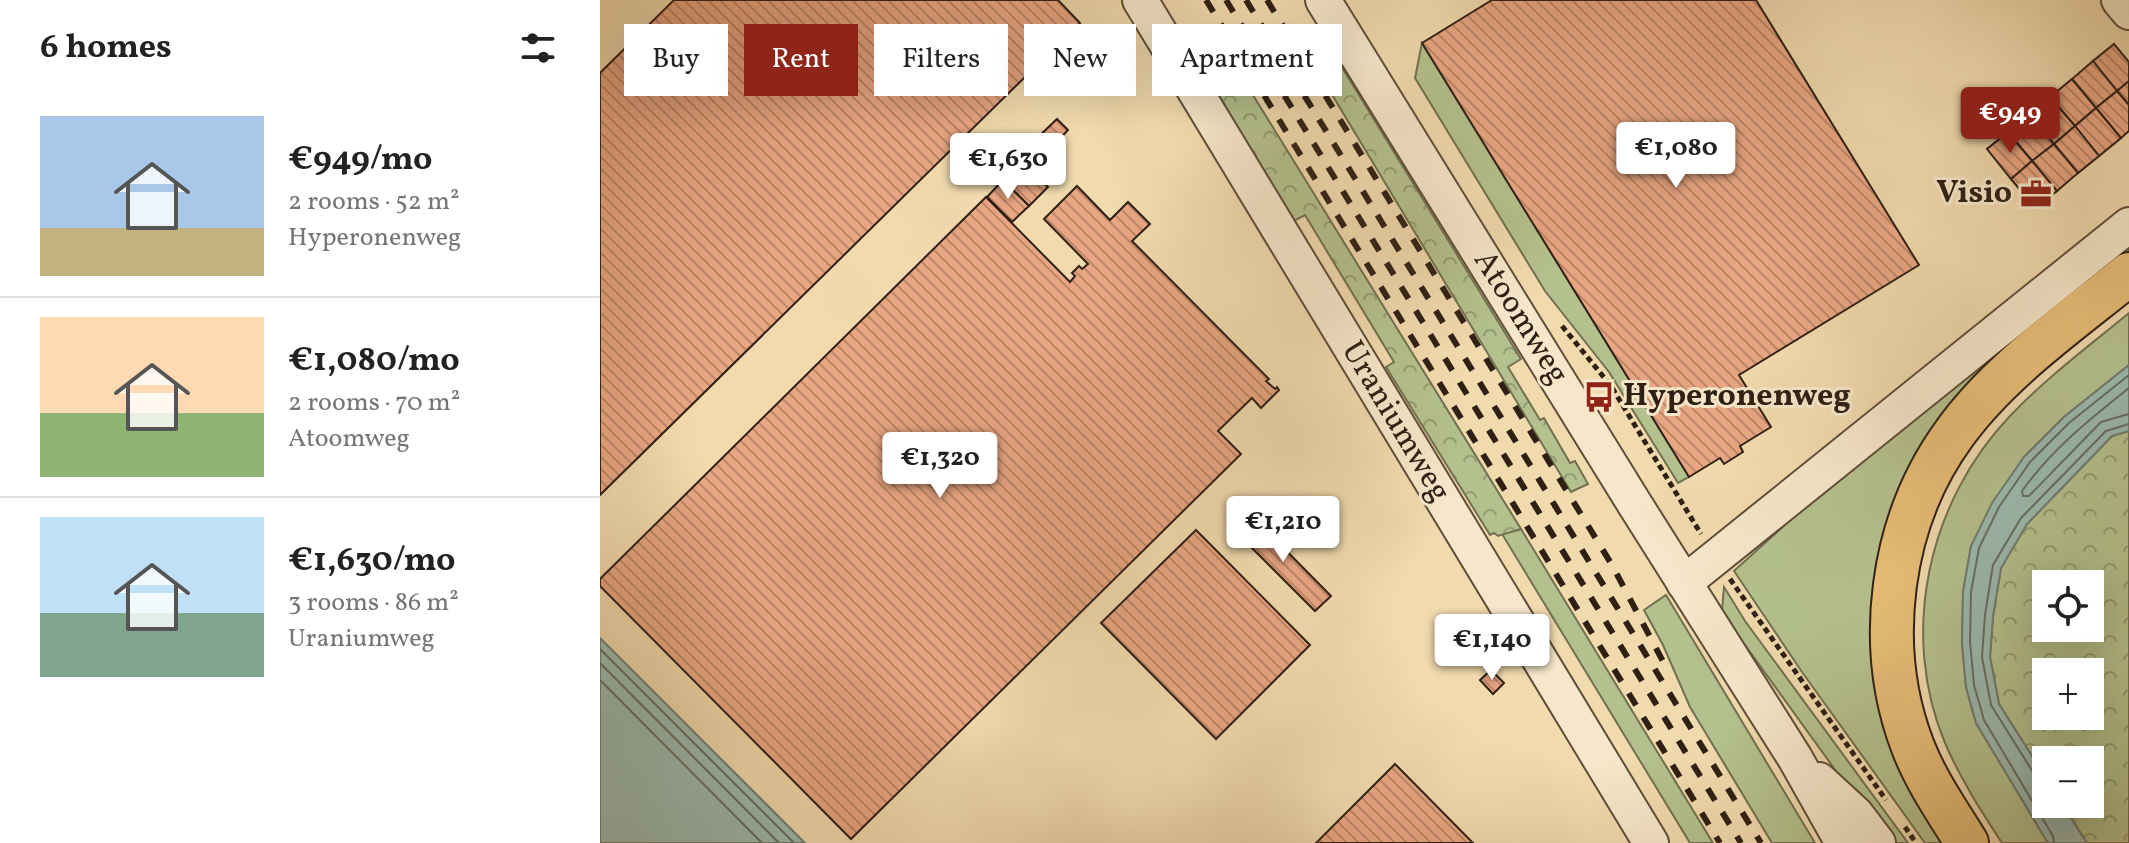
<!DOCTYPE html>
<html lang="en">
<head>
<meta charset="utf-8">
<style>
  :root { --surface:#fff; --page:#f2f2f2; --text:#222; --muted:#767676; --line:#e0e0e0; --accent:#8f2418 }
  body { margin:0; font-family:Vollkorn,serif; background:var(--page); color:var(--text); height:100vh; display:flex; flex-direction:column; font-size:30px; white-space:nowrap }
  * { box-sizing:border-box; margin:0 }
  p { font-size:26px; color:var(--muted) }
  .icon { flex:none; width:44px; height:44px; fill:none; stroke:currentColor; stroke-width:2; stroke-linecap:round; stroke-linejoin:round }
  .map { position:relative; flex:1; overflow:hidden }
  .side { display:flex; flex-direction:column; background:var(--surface); width:600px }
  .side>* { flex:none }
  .top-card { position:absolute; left:24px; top:24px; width:760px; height:72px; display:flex; gap:16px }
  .fabs { position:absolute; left:1432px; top:570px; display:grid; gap:16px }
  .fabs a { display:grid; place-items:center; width:72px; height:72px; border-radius:0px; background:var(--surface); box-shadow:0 8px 32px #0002; font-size:40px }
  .price { position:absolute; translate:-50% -68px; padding:0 18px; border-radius:8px; background:#fff; color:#222; font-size:26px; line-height:52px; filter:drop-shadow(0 2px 4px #0008) }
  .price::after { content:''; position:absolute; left:50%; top:48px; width:24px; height:18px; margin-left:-12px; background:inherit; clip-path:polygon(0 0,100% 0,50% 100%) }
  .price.active { background:var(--accent); color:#fff }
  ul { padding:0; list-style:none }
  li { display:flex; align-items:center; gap:24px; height:200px; padding:0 40px }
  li+li { border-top:2px solid var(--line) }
  li span { display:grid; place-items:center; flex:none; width:224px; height:160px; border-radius:0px; color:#555 }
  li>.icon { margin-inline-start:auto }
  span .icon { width:96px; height:96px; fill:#fffc; stroke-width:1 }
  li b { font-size:34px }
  h2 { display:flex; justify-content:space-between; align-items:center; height:96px; padding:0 40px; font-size:34px }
  .pill { padding:0 28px; border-radius:0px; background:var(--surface); box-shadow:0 8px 32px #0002; font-size:28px; line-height:72px }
  .pill.active { background:var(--accent); color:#fff }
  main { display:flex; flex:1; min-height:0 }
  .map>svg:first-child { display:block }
  .green { fill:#b4c18e; stroke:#727051; stroke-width:2 }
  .forest { fill:url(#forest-crowns); stroke:#727051; stroke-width:2; fill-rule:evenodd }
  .water { fill:#9bbab0; stroke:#707c72; stroke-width:2 }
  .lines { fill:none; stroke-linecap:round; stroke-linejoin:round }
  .shore { stroke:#656d62; stroke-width:2 }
  .building { fill:url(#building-back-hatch); stroke:#2f2014; stroke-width:2 }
  .minor-casing { stroke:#604e3a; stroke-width:38 }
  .major-casing { stroke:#2f2014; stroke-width:46 }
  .path { stroke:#2f2014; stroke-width:5; stroke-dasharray:6 4; stroke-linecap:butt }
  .minor { stroke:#f6e7ca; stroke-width:34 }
  .major { stroke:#e8bd77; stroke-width:42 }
  .rail { stroke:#2f2014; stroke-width:6; stroke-dasharray:14 14; stroke-linecap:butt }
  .labels { text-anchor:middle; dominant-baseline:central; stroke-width:6; stroke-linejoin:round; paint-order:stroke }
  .poi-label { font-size:32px; font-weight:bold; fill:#2f2014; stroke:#f6e7ca; text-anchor:end }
  .street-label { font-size:32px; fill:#2f2014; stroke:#f6e7ca }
</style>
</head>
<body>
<main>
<section class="side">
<h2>6 homes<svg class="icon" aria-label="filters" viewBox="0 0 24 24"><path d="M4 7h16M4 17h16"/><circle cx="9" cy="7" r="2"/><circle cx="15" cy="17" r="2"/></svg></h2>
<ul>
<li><span style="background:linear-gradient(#a9c7e8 70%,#c2b280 0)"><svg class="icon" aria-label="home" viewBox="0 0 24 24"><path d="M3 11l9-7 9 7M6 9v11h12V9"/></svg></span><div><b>€949/mo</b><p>2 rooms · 52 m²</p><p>Hyperonenweg</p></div></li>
<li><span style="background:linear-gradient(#ffd9b3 60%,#8fb573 0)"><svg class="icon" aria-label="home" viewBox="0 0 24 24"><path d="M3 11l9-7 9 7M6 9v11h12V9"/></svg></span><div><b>€1,080/mo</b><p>2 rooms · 70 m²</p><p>Atoomweg</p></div></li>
<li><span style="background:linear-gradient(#bfe0f5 60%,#7fa58c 0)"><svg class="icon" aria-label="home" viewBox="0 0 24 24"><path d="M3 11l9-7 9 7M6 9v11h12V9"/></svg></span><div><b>€1,630/mo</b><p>3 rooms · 86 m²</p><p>Uraniumweg</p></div></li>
</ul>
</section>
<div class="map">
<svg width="1529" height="843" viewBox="0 0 1529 843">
  <defs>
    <pattern id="forest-crowns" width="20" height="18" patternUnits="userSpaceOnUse" patternTransform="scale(2)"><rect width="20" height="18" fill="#b4c18e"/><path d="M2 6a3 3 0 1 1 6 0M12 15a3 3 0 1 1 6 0" fill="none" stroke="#939c73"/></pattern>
    <pattern id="building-back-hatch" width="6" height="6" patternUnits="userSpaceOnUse" patternTransform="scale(2)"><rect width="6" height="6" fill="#e9a683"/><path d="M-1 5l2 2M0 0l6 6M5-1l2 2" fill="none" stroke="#bd876a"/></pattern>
  </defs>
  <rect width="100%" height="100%" fill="#f1daae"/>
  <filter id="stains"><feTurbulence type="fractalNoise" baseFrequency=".0025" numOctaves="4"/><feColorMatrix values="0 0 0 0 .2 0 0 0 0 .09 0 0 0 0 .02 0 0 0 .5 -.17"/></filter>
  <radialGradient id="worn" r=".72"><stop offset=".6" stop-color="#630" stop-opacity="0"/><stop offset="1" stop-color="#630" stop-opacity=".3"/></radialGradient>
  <!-- green -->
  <g class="green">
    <polygon points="822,43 1089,477 1078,483 1009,372 945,291 815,78"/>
    <polygon points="1529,239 1529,265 1407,365 1282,606 1354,843 1325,843 1202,672 1134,571 1208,504"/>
    <path d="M1529 313V365L1464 417 1424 457 1371 546 1363 592 1362 643 1366 687 1376 723 1448 843H1402C1381 811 1360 778 1345 743 1299 633 1328 502 1410 416 1446 378 1489 346 1529 313Z"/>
    <polygon points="921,529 1113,843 1090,843 902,534"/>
    <polygon points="1124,587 1145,621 1308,843 1288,843 1132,627 1122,611"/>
    <polygon points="1066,595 1215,843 1172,843 1090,707 1063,645 1044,610"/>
  </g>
  <!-- forest -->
  <g class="forest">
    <polygon points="732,51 921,359 908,367 940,420 944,418 970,463 975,461 988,484 971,492 713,63"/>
    <polygon points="643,79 921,529 898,536 894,533 890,535 786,367 794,362 705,215 688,224 612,97"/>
    <path d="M1529 431V843H1487L1462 804H1490V760H1446V778L1399 704 1390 657 1393 616 1401 568 1427 524 1512 436ZM1446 584H1490V628H1446ZM1446 672H1490V716H1446Z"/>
  </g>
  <!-- water -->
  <g class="water">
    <polygon points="1529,365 1529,431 1512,436 1427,524 1401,568 1393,616 1390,657 1399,704 1446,778 1446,804 1462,804 1487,843 1448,843 1376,723 1366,687 1362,643 1363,592 1371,546 1392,503 1424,457 1464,417"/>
    <polygon points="0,638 205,843 0,843"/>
  </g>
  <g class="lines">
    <!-- shore -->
    <g class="shore">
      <path d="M1529 388C1490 419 1451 450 1422 491L1423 496H1429L1501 422 1529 414"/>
      <polyline points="0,649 194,843"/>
      <polyline points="0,663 179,843"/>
      <polyline points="0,680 162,843"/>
      <polyline points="1446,781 1436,777 1391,705 1382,657 1385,615 1393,565 1421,518 1506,431 1529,424"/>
      <polyline points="1454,843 1453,836 1384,720 1374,685 1370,642 1371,592 1379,548 1399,507 1430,462 1469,423 1529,375"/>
    </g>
  </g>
  <!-- building -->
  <g class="building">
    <polygon points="74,0 458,0 480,23 0,495 0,73"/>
    <polygon points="892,0 1156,0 1319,265 1139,375 1171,427 1140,446 1143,452 1124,464 1120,458 1089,477 822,43"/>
    <polygon points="1514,44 1529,62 1529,81 1517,91 1493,61"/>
    <polygon points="1493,61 1517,91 1496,108 1472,79"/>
    <polygon points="1472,79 1496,108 1475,126 1450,97"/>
    <polygon points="1529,81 1529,105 1517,91"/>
    <polygon points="1517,91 1529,105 1529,131 1521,138 1496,108"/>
    <polygon points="1450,97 1475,126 1454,144 1429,114"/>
    <polygon points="1496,108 1521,138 1499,156 1475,126"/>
    <polygon points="1429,114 1454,144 1432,161 1408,132"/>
    <polygon points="457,119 468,130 454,145 459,150 451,158 434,141"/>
    <polygon points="1475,126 1499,156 1478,173 1454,144"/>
    <polygon points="1408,132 1432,161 1411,179 1387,149"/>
    <polygon points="1454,144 1478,173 1457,191 1432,161"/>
    <polygon points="422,161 448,187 429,206 403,180"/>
    <polygon points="1432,161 1457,191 1435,208 1411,179"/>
    <polygon points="403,180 429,206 412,222 387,197"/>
    <polygon points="477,186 510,220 528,202 550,224 532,241 669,379 666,381 675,389 677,387 679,390 661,408 652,398 618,431 641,454 251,839 0,586 0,579 386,197 470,282 475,276 472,273 479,266 482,269 488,264 444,219"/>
    <polygon points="652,516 731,596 715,611 636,532"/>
    <polygon points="596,530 710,645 616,739 501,623"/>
    <polygon points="891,670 904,683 893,694 880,680"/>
    <polygon points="795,764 873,843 716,843"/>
  </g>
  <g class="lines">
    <defs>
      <g id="minor">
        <polyline points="540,0 1051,843"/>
        <polyline points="723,0 1034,503 1195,758 1243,843"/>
        <polyline points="1519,0 1529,12"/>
        <polyline points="1084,583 1529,225"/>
        <polyline points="1219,780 1256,814 1278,843"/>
      </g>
      <path id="major" d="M1367 843C1348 812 1326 781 1313 747 1274 646 1290 522 1354 434 1398 372 1470 322 1529 274"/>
    </defs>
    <!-- minor casing -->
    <use href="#minor" class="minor-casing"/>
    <!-- major casing -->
    <use href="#major" class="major-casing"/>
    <!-- path -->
    <g class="path">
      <polyline points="962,326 1011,386 1101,534"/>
      <polyline points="1130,579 1286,800"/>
      <polyline points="1305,827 1316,843"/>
    </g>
    <!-- minor -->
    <use href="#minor" class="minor"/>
    <!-- major -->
    <use href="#major" class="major"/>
    <!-- rail -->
    <g class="rail">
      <polyline points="606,0 1120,843"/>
      <polyline points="626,0 1141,843"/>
      <polyline points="646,0 1161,843"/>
      <polyline points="667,0 1012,565 1067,669"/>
    </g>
  </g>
  <!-- icons -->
  <defs>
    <symbol id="office-bare" viewBox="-9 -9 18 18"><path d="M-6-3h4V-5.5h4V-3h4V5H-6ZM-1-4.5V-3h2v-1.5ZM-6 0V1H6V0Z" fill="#8f2418" stroke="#f6e7ca" stroke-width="2.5" paint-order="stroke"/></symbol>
    <symbol id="bus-bare" viewBox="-9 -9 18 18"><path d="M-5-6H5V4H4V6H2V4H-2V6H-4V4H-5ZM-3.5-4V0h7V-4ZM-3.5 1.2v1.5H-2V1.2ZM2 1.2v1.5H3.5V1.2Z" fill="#8f2418" stroke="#f6e7ca" stroke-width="2.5" paint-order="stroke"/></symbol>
  </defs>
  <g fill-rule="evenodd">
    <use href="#office-bare" x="1414" y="172" width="44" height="44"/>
    <use href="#bus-bare" x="977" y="375" width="44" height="44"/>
  </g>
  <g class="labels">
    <!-- poi labels -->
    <g class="poi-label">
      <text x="1412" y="194">Visio</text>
      <text x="1023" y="397" text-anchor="start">Hyperonenweg</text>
    </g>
    <!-- street labels -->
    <g class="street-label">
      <text transform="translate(920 318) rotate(58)">Atoomweg</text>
      <text transform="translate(795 422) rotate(59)">Uraniumweg</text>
    </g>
  </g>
  <rect width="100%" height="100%" filter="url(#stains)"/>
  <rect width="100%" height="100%" fill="url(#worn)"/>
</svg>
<div class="fabs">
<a><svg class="icon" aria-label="locate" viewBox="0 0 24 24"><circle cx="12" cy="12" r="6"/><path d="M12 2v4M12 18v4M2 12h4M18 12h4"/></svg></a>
<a>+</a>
<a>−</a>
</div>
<b class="price active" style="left:1410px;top:155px">€949</b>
<b class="price" style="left:1076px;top:190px">€1,080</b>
<b class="price" style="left:408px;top:201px">€1,630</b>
<b class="price" style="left:340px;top:500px">€1,320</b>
<b class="price" style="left:683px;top:564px">€1,210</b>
<b class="price" style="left:892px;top:682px">€1,140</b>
<div class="top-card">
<a class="pill">Buy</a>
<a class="pill active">Rent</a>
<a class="pill">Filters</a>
<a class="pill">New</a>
<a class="pill">Apartment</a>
</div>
</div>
</main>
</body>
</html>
